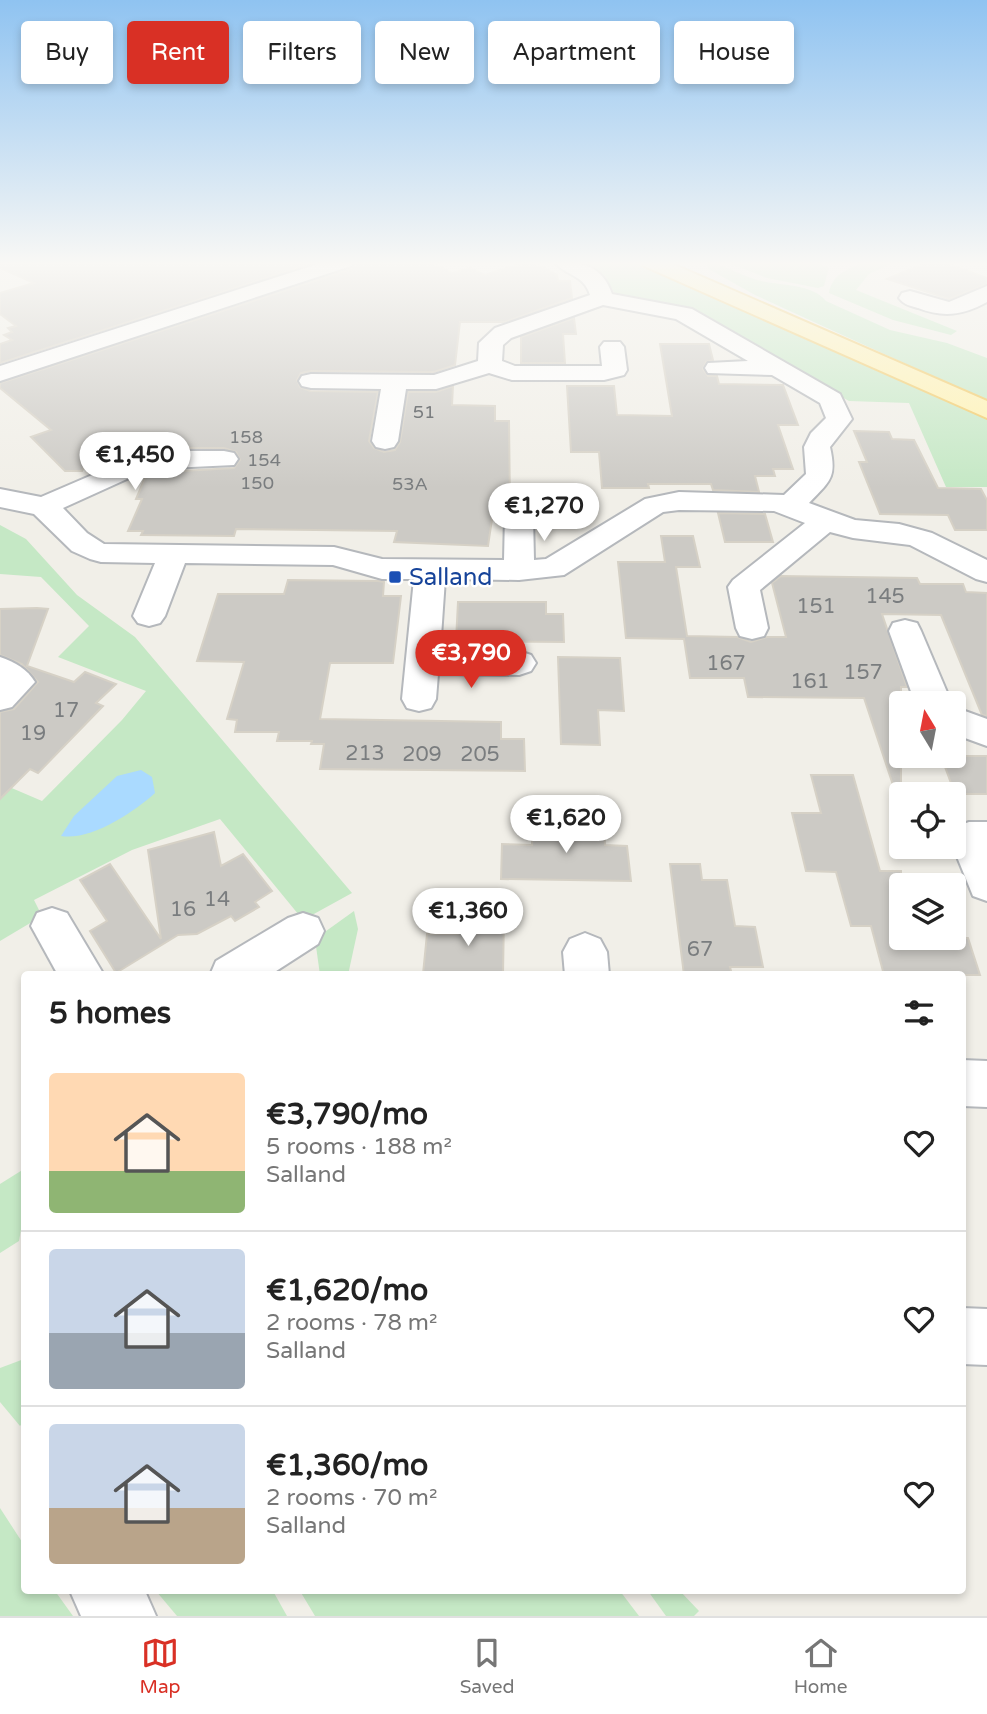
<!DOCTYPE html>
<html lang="en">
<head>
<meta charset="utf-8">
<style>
  :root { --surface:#fff; --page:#f2f2f2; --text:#222; --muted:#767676; --line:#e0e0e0; --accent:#d93025 }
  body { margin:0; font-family:"Varela Round",sans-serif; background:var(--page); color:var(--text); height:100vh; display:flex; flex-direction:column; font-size:26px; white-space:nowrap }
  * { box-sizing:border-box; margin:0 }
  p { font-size:23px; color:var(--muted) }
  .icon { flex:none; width:38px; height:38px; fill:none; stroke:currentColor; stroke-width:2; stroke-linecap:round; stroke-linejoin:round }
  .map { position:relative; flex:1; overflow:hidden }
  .side { position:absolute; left:21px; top:971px; width:945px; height:623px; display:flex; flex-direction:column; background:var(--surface); border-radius:7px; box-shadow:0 4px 10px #0003 }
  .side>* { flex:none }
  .top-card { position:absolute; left:21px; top:21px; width:945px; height:63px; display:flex; gap:14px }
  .needle { width:46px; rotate:350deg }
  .tools { position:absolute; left:889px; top:691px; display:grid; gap:14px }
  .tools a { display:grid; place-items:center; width:77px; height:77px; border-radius:7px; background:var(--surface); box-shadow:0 4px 10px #0003; font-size:35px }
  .price { position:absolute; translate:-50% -60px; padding:0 16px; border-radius:24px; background:#fff; color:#222; font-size:23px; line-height:46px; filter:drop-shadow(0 2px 4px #0008) }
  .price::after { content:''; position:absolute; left:50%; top:42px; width:21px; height:16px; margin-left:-10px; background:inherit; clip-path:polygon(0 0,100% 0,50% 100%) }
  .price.active { background:var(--accent); color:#fff }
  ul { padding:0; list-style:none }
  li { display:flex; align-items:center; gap:21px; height:175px; padding:0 28px }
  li+li { border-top:2px solid var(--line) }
  li span { display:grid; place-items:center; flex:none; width:196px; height:140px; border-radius:7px; color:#555 }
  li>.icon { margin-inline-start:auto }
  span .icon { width:84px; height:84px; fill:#fffc; stroke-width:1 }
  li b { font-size:30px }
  h2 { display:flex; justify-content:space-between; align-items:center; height:84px; padding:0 28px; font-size:30px }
  .pill { padding:0 24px; border-radius:7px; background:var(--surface); box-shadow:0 4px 10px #0003; font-size:24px; line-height:63px }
  .pill.active { background:var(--accent); color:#fff }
  .tabs { display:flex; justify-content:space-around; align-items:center; height:98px; border-top:2px solid var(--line); background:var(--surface); font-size:19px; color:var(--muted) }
  .tabs a { display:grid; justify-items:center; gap:4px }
  .tabs .active { color:var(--accent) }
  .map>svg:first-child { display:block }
  .green { fill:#c5e8c5 }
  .water { fill:#aadaff }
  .building { fill:#cccac5; stroke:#d6d1c6; stroke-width:2 }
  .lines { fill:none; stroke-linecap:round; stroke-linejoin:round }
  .minor-casing { stroke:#b5b8bc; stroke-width:4 }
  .major-casing { stroke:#f2c960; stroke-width:4 }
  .minor { fill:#fff; fill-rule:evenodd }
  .major { fill:#fff2af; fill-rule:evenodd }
  .transit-dot { fill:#1a4fb4; stroke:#fff; stroke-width:2.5 }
  .labels { text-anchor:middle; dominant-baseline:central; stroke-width:5; stroke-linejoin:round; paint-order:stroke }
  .far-number-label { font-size:18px; fill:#7a7d7f }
  .number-label { font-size:21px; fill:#7a7d7f }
  .transit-label { font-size:24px; fill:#164399; stroke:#fff; text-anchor:start }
</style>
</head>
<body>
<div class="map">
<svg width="987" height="1616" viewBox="0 0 987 1616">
  <rect width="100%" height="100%" fill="#f1efe8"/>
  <!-- green -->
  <g class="green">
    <path d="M579 262H643L987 419V487H946L909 403 849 401 685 308C662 301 639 303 616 296L605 276Z"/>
    <path d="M714 262C727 267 739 274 751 278 774 287 810 281 826 301L890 330 947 343 987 358V401L755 295 707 268 709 267 706 265Z"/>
    <polygon points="726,262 813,262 829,268 824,286 818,288 767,278"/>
    <path d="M863 262H895L869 274 856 290 957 331 951 335 893 320 829 293C832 274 848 269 863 262Z"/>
    <polygon points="0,525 26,539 77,595 135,637 352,893 303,920 220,819 132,850 34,900 42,916 0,941 0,783 42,801 122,720 146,691 58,657 89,626 41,577 0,574"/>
    <polygon points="354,911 358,929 348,975 320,975 315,939"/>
    <polygon points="24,1169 24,1212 19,1241 0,1253 0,1184"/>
    <polygon points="24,1359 24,1421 20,1426 0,1402 0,1368"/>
    <polygon points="0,1508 24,1545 24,1591 55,1591 73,1616 0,1616"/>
    <polygon points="156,1591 273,1591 287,1616 177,1616"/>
    <polygon points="300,1591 620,1591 639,1616 315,1616"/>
    <polygon points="648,1591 680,1591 699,1611 694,1616 666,1616"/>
  </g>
  <!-- water -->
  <path class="water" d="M141 770 152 777 155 793C134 812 91 841 61 836L74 816 117 776Z"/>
  <!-- building -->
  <g class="building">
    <polygon points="0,262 316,262 0,363 0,344 12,340 4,335 12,332 8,328 16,326 0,314 0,293 34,283 0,268"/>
    <polygon points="357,262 431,262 452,273 470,268 485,275 525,262 533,262 557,275 558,281 570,281 572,298 505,322 460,322 455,365 434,372 311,371 301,373 297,380 300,387 310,391 378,392 369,441 374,448 384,452 395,450 400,442 408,392 436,392 453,386 452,405 495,406 495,421 509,421 510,506 494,506 488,546 394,542 397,531 236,529 234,536 141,535 143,531 128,531 142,499 136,499 147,473 234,468 240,460 236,452 224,448 104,448 97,462 86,462 82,471 65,471 31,437 51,430 0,388 0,383 352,269"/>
    <polygon points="928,262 944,262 987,278 987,284 949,299 887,279"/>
    <polygon points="574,318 576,334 563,334 565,363 521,363 521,337"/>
    <polygon points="660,344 709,344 713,360 706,362 703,369 708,376 717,376 719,384 783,385 798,425 778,425 793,469 773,469 775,476 755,476 759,492 713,490 711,484 648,484 649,488 602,488 599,452 571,452 567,386 614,386 617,415 672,416"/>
    <polygon points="854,431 889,432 892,439 914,440 938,488 981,489 987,500 987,530 955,530 948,515 880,514 859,462 867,462"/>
    <polygon points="718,513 765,514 773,542 725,542"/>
    <polygon points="661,536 693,536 700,567 676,567 687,636 737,637 751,642 767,637 786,637 772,583 781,576 917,578 920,584 963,584 966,592 987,593 987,716 982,715 941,615 882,614 907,687 901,687 901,794 896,794 864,698 748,697 744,678 690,678 684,639 626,638 618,562 665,562"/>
    <polygon points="288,580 378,581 384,582 383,596 401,596 393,663 330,663 320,719 501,722 501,739 524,739 525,771 320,769 324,744 311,744 312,741 277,741 279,732 235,732 237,720 227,719 244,662 197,661 218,594 284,594"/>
    <polygon points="458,602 546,602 546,614 563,614 564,642 456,641"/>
    <polygon points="37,608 48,609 27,666 74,682 85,672 116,684 96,703 103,706 38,773 30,769 0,799 0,712 14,709 38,682 22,664 0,655 0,609"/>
    <polygon points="558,657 620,658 624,711 598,710 600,745 561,744"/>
    <polygon points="941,756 987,756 987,794 955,794"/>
    <polygon points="811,775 853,775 880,871 901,871 901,938 968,938 980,975 884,975 871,926 851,926 836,872 806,871 792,813 821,813"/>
    <polygon points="532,821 604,822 605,845 627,846 631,881 501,879 502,844 532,845"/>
    <polygon points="214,832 221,866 243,854 272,891 255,902 259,907 235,921 231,916 197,934 178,935 116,973 90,931 107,921 80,880 110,864 161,939 148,850"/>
    <polygon points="670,864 700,864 702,880 727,880 735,926 755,927 763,967 730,967 732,975 684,975"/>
    <polygon points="459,915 504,915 503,975 423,974 427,934 458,934"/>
  </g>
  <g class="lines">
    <defs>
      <g id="minor">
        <polygon points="324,262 354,262 351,266 0,381 0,366"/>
        <path d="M555 262C582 262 602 265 612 294L692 309 840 394 852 419 830 447C837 478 830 481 809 503L855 520 899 524 932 533 987 560V582L976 579 910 545 853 538 830 532 760 590 768 628 764 636 752 639 740 636 736 628 728 587 733 580 805 523 774 511 679 510 663 512 564 575 519 580 445 579 440 651H519L531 655 536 663 531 671 519 675 438 674 436 699 431 708 419 711 407 708 402 699 414 579H382L333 565 185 563 165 616 160 623 149 626 138 623 133 616 155 563 101 562 90 559 72 551 34 514 0 507V489L41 497 141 454 156 451H224L234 453 238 459 234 465 149 469 63 508 87 533 104 544 334 547 382 559 504 560 505 515 509 509 519 506 529 509 533 515 534 560 546 559 645 499 679 492 784 495 806 474 804 447 811 433 826 418 820 403 772 375 708 373 705 368 708 363 748 361 676 319 603 305 511 338 503 345 502 361 515 366H602L600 347 604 342H620L624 347 627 370 624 375 604 380H512L489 373 436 389H406L398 441 394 447 385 449 376 447 372 441 381 389 311 388 302 386 299 381 302 376 311 374 434 375 478 361 479 343 495 328 590 295C584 274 565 276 555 262Z"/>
        <path d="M987 286V302C963 315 944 318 918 308 911 306 904 305 899 298L902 293 910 291 949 302Z"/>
        <polygon points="905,620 917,623 921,631 952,704 916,704 913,697 889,631 893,623"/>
        <path d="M0 657C15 662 27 669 35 682L12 707 0 710Z"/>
        <polygon points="954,707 987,719 987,746 954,734"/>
        <polygon points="969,822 987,822 987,901 973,896 953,847 955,827"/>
        <polygon points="52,908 67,913 104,975 58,975 31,926 37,913"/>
        <polygon points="303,913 318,918 324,931 318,944 270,975 210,975 216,961 288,918"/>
        <polygon points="585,933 600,939 607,952 609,975 565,975 563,952 570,939"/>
        <polygon points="962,1060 987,1061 987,1107 962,1106"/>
        <polygon points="962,1308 987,1309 987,1365 962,1364"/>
        <polygon points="70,1591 145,1591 156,1616 81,1616"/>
      </g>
      <polygon id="major" points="641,262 668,262 987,401 987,418 644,266"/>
    </defs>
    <!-- minor casing -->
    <use href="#minor" class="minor-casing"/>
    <!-- major casing -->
    <use href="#major" class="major-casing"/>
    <!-- minor -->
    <use href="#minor" class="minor"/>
    <!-- major -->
    <use href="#major" class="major"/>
  </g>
  <!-- sky -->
  <linearGradient id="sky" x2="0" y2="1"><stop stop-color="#8fc3f1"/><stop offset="0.54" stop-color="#f9f8f5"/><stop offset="1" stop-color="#f9f8f5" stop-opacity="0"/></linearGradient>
  <rect width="987" height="488" fill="url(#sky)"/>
  <!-- markers -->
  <rect class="transit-dot" x="388" y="570" width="14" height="14" rx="3.5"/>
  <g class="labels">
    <!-- far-number labels -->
    <g class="far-number-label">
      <text x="424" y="412">51</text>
      <text x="246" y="437">158</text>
      <text x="264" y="460">154</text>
      <text x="257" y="483">150</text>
      <text x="410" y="484">53A</text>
    </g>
    <!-- number labels -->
    <g class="number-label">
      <text x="885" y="596">145</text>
      <text x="816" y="606">151</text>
      <text x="726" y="663">167</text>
      <text x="863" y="672">157</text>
      <text x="810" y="681">161</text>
      <text x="66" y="710">17</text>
      <text x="33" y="733">19</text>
      <text x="365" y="753">213</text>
      <text x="422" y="754">209</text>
      <text x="480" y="754">205</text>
      <text x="217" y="899">14</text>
      <text x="183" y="909">16</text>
      <text x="700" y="949">67</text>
    </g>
    <!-- transit labels -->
    <g class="transit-label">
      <text x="409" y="577">Salland</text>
    </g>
  </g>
</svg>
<div class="tools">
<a><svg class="needle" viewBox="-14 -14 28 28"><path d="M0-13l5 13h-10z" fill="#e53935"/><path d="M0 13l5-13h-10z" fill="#767676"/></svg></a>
<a><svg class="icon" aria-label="locate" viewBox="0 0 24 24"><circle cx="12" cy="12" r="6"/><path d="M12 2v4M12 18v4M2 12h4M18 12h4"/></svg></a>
<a><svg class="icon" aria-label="layers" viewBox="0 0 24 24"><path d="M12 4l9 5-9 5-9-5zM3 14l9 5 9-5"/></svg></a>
</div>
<b class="price" style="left:135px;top:492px">€1,450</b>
<b class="price" style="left:544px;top:543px">€1,270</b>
<b class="price active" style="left:471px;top:690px">€3,790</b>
<b class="price" style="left:566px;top:855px">€1,620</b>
<b class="price" style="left:468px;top:948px">€1,360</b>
<div class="top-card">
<a class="pill">Buy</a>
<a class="pill active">Rent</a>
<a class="pill">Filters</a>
<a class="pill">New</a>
<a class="pill">Apartment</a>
<a class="pill">House</a>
</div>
<section class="side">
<h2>5 homes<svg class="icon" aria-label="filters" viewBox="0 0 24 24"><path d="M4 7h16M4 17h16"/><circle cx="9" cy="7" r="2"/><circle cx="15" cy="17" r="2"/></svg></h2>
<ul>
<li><span style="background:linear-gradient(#ffd9b3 70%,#8fb573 0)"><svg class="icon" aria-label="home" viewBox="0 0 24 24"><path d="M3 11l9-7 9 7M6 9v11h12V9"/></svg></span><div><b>€3,790/mo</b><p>5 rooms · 188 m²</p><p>Salland</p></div><svg class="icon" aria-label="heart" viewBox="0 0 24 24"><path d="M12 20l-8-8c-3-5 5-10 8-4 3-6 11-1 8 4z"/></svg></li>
<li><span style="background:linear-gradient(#c9d6e8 60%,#9aa5b1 0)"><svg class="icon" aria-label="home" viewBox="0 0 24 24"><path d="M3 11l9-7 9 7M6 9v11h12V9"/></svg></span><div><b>€1,620/mo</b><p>2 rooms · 78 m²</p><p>Salland</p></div><svg class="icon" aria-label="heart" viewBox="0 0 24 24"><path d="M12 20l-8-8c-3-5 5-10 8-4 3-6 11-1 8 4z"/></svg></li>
<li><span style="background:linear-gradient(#c9d6e8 60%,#b9a48a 0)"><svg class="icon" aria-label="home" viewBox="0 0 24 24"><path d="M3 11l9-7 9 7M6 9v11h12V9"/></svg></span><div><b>€1,360/mo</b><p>2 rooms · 70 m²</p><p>Salland</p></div><svg class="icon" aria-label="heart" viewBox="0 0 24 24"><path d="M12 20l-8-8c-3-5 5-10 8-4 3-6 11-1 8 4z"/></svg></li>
</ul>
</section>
</div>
<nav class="tabs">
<a class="active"><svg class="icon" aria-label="map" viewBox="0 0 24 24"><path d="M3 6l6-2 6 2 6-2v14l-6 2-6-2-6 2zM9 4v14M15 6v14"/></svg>Map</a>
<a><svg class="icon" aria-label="saved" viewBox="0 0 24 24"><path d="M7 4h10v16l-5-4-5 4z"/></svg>Saved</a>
<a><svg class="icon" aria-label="home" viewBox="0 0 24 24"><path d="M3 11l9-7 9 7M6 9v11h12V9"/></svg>Home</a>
</nav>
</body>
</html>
